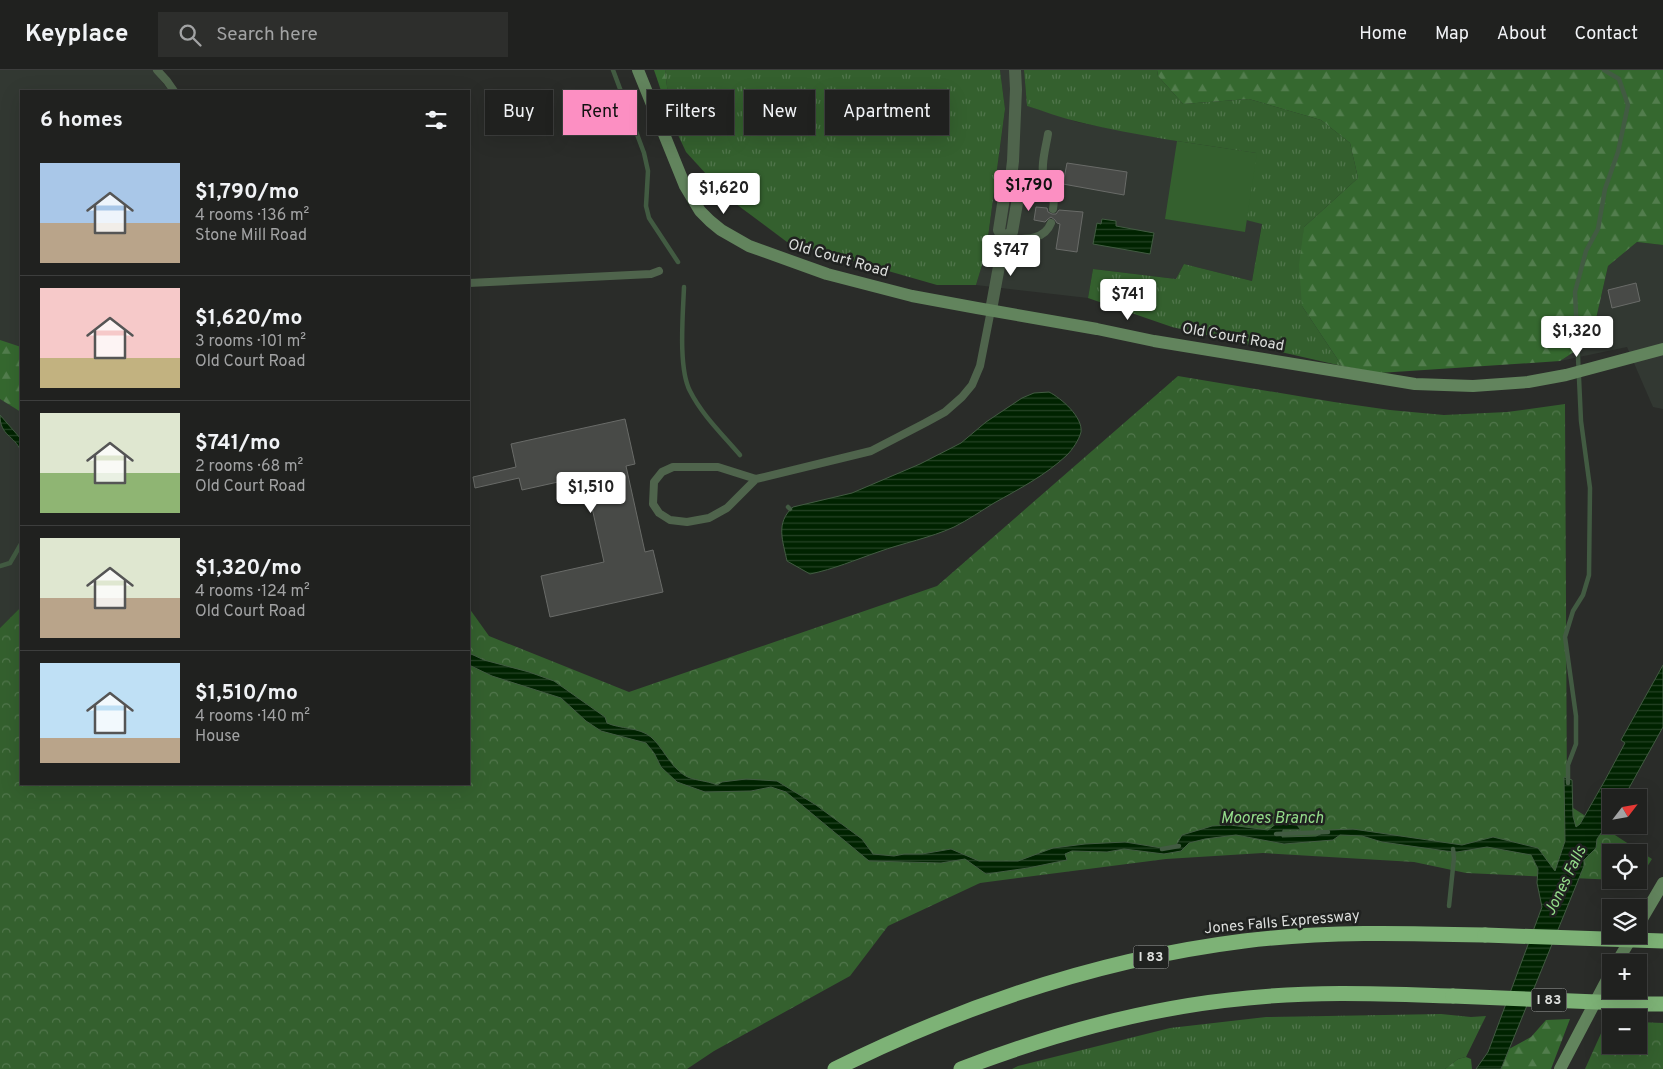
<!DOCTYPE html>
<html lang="en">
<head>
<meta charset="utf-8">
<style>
  :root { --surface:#20211f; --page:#2d2e2c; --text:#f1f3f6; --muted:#a2a3a4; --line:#3d3e3d; --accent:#fc8fc2 }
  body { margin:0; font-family:Overpass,sans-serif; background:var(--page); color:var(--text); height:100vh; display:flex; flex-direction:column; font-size:19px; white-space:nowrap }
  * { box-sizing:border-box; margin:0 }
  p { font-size:16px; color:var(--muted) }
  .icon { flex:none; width:28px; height:28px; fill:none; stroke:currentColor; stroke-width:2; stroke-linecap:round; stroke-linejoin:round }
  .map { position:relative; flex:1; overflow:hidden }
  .side { position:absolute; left:20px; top:20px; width:450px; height:695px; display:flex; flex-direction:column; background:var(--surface); border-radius:0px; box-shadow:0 5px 20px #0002,0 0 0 1px var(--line) }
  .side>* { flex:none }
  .top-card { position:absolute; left:485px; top:20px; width:475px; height:45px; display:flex; gap:10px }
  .needle { width:32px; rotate:59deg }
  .fabs { position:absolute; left:1602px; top:719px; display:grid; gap:10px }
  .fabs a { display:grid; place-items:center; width:45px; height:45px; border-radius:0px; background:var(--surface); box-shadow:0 5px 20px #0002,0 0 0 1px var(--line); font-size:25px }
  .price { position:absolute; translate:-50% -42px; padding:0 11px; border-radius:5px; background:#fff; color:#222; font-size:16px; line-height:32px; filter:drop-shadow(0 1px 2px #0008) }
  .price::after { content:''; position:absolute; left:50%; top:30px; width:15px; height:11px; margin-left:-8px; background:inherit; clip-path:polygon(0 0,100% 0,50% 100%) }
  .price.selected { background:var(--accent); color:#111 }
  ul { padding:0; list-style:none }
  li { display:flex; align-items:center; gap:15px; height:125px; padding:0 20px }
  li+li { border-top:1px solid var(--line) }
  li span { display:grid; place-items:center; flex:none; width:140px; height:100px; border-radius:0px; color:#555 }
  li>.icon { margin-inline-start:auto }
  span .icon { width:60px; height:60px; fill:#fffc; stroke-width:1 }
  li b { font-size:21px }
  h2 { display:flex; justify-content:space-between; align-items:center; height:60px; padding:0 20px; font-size:21px }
  .chip { padding:0 18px; border-radius:0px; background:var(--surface); box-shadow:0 5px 20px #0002,0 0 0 1px var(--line); font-size:18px; line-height:45px }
  .chip.selected { background:var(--accent); color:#111 }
  header { display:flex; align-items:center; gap:30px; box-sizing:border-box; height:70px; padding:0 25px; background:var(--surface); border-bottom:1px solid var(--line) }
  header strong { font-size:24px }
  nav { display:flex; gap:28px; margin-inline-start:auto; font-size:18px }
  .search { width:350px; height:45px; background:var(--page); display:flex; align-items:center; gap:12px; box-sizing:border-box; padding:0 18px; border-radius:0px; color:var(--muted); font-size:19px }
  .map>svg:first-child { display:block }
  .built { fill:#323832 }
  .grass { fill:url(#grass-tufts) }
  .forest { fill:url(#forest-firs) }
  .park { fill:url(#park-crowns); fill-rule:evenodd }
  .pitch { fill:#34602e }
  .water { fill:url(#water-rules); stroke:#425b42 }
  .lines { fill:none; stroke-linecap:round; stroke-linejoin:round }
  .stream { stroke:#425b42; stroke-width:4.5 }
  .building { fill:#484a47; stroke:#696b68 }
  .lane { stroke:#4f644c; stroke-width:8 }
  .street { stroke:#4f644c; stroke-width:12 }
  .secondary { stroke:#62845d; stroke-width:12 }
  .highway { stroke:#7db276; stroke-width:15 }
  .highway-bridge { stroke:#7db276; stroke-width:15 }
  .labels { text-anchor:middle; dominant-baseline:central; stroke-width:5; stroke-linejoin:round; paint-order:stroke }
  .shield { fill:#202220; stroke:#a4a6a4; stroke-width:1 }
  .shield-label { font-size:14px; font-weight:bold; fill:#dddfdd }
  .street-label { font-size:15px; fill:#dddfdd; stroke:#202220 }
  .water-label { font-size:16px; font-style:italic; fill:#94dc8a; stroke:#202220 }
</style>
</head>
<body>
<header>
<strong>Keyplace</strong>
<div class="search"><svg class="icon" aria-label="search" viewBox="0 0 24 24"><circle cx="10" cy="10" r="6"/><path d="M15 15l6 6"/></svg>Search here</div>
<nav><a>Home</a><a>Map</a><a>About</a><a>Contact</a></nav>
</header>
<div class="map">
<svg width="1663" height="999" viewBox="0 0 1663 999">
  <defs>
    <pattern id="grass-tufts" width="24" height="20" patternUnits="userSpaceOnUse" patternTransform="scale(1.25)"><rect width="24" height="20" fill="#34602e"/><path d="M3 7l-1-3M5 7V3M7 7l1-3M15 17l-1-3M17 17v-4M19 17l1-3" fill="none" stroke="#51764c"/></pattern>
    <pattern id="forest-firs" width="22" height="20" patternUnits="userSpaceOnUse" patternTransform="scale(1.25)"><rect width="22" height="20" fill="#35682f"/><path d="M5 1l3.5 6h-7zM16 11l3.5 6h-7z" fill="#527d4d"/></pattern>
    <pattern id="park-crowns" width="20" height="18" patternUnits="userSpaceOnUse" patternTransform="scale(1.25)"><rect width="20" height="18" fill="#34602e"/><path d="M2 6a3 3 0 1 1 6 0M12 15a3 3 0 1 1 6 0" fill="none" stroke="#51764c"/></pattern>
    <pattern id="water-rules" width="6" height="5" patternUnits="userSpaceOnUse" patternTransform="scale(1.25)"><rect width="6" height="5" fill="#002300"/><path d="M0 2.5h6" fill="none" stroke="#254225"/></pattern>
  </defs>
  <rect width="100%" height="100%" fill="#2a2c29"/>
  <!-- built -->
  <g class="built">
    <polygon points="0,0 153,0 169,21 21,21 21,537 0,558"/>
    <polygon points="1000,0 1024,0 1027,36 1052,43 1077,52 1177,71 1257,83 1246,150 1262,153 1252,211 1184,194 1176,209 1093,199 1088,228 976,215 986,182 1005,39"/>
    <polygon points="1637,172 1663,175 1663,339 1653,337 1627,277 1560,291 1591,271 1608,196"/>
  </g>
  <!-- grass -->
  <g class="grass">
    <polygon points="665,0 1000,0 1005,39 986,182 976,215 937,215 787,172 728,128 686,82 671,50"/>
    <path d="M1024 0H1157L1158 6 1183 34 1249 29 1321 50 1350 73 1358 108 1304 157 1302 236 1342 296 1172 257 1088 228 1093 199 1176 209 1184 194 1252 211 1262 154 1246 150 1256 83C1197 74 1137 66 1079 52 1061 48 1044 41 1027 36Z"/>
    <polygon points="1441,944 1471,947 1486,946 1466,987 1458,989 1445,999 1012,999 1018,996 1170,958 1266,947"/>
  </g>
  <!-- forest -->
  <g class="forest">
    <polygon points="654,0 665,0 671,50"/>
    <polygon points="1157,0 1663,0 1663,175 1637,172 1608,196 1591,271 1560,291 1379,303 1342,296 1302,236 1299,195 1304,157 1358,108 1350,73 1321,50 1249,29 1183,34 1158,6"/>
    <polygon points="0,270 21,277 21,342 0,329"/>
    <polygon points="1570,949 1551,999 1501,999 1509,979 1531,967 1546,950"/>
    <polygon points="1466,987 1471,989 1472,999 1445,999 1458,989"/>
  </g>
  <!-- park -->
  <g class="park">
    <path d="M1178 306 1334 332 1390 340 1444 345 1507 342 1565 334 1567 734 1652 789 1638 811 1466 803 1414 792 1263 783 1166 789 980 813 888 856 850 906 714 981 687 999H0V558L21 537V714H469V538L489 566 629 622 937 516ZM1611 782H1639V810H1611Z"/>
    <polygon points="1607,950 1611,950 1611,975 1639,975 1639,952 1663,953 1663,999 1585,999"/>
  </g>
  <!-- pitch -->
  <polygon class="pitch" points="1177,71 1257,83 1245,162 1165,149"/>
  <!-- water -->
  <g class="water">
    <polygon points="1102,149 1116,151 1116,156 1154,163 1150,184 1093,174 1097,153 1101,154"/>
    <path d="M1049 322C1061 328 1083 347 1081 362 1079 370 1072 380 1067 385 1046 405 1019 419 994 433 981 441 968 450 954 457 930 468 903 473 878 482 855 490 834 499 810 504L787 491C783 471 775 453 793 437L852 423 920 394 961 373 986 352 1022 328 1034 323Z"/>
    <path d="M0 345 21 369V381C14 365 0 366 0 345Z"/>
    <path d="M469 583 484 590 529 602 554 611 605 647 607 653C620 659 639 657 651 667 662 676 670 696 684 705 693 711 706 710 717 715L722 712 746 709 777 711 816 735 862 769 873 784 894 786 904 784H922L951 779 979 791H1018L1053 778 1085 774 1125 772 1168 779 1175 777 1182 765 1212 756 1230 755 1268 760 1277 753 1297 755 1301 760H1283L1282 767 1316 766 1329 760 1353 759 1462 775 1493 767 1538 778 1555 801 1565 771 1564 707 1572 710 1573 746 1576 757 1580 754 1604 712 1625 673 1621 670 1663 595V657L1624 727 1611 728V749L1597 769 1596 778 1584 790V796L1501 999H1476L1488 982 1542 837 1537 813 1538 799 1531 785 1487 777 1457 782 1446 781 1382 772 1362 766 1340 765 1333 770 1284 774 1236 765 1205 769 1189 773 1181 781 1164 784 1124 779 1107 782 1072 781 1065 784 1067 790 1028 798 986 804 965 789 941 793 869 791 786 722 771 717 751 721 705 722 677 712 661 697 654 683 646 673 601 661 586 651 561 628 492 606 469 595Z"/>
  </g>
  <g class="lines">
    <!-- stream -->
    <g class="stream">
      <polyline points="613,0 644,83 648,101 646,136 649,148 678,192"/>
      <path d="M684 217C683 244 678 298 690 321 702 345 723 365 740 385"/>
      <polyline points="788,437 790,439"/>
      <polyline points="0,496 10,493 21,474"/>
      <polyline points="1568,713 1568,695 1576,674 1576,646 1565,567 1573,541 1583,525 1589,505 1590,418 1581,351 1575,222 1586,181 1598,159 1605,119 1618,82 1628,35 1619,9 1604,0"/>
      <polyline points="1276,764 1328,762"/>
      <polyline points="1162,779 1179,776"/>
      <polyline points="1449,836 1454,788 1453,779"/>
    </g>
  </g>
  <!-- building -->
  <g class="building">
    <polygon points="1067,93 1127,102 1124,125 1063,114"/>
    <polygon points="1036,137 1047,138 1048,142 1052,144 1056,144 1059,140 1083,142 1077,182 1056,179 1060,154 1057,153 1055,150 1051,147 1048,149 1045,152 1034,150"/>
    <polygon points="1636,213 1640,231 1612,238 1608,220"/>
    <polygon points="625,349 635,394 626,396 645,482 653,480 663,522 550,547 541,506 604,492 585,406 522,420 519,408 475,418 473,407 516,397 511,374"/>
  </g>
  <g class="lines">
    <!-- lane -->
    <g class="lane">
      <polyline points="157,0 167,11 174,21"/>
      <path d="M1048 64C1046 77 1040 96 1044 109 1049 123 1056 120 1053 139"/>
      <path d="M1004 169C1021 169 1044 172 1051 153"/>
      <polyline points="469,213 651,204 659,201"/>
      <polyline points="756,409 718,397 673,397 662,402 654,412 653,434 659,443 670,450 687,452 709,448 727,438 756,409 871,381 925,353 945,342 962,327 972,315 980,296 991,240"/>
    </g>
    <!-- street -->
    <g class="street">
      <polyline points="1004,169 1012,162 1019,122 1011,108"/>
      <polyline points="991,240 1004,169 999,160 1006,115 1011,108 1013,91 1016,19 1015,0"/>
    </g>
    <!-- secondary -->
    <g class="secondary">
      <polyline points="638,0 685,116 700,141 710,151 721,160 749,176 827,204 912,226 977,238 1097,259 1154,271 1415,314 1473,316 1528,312 1566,305 1663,279"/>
      <polyline points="1639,854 1663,813"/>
      <polyline points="1617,892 1633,865"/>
      <polyline points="1560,999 1611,902"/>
    </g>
    <!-- highway -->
    <g class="highway">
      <polyline points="1646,934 1663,934"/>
      <path d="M835 999C964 935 1100 889 1244 871 1324 861 1404 863 1485 865"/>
      <path d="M961 999C1052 964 1149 937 1248 928 1316 921 1384 924 1453 926"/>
    </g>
    <!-- highway-bridge -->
    <g class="highway-bridge">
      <polyline points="1485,865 1663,871"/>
      <polyline points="1453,926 1646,934"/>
    </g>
  </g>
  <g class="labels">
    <!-- shield labels -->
    <g class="shield">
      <rect x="1133.5" y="875.5" width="35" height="23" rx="4"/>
      <rect x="1531.5" y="918.5" width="35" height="23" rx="4"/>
    </g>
    <g class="shield-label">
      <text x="1151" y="887">I 83</text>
      <text x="1549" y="930">I 83</text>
    </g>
    <!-- street labels -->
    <g class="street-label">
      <text transform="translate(838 189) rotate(16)">Old Court Road</text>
      <text transform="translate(1233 268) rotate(10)">Old Court Road</text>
      <text transform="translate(1282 853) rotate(-5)">Jones Falls Expressway</text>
    </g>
    <!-- water labels -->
    <g class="water-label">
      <text x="1272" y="749">Moores Branch</text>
      <text transform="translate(1566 811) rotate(-64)">Jones Falls</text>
    </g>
  </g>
</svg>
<div class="fabs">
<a><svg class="needle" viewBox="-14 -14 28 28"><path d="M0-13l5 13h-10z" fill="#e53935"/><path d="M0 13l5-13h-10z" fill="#a2a3a4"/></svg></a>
<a><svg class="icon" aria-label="locate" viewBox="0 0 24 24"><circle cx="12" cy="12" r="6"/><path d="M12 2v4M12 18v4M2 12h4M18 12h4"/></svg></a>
<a><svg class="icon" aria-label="layers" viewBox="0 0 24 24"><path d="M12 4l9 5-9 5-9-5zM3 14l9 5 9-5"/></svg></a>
<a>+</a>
<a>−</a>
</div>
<b class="price selected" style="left:1029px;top:142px">$1,790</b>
<b class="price" style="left:724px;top:145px">$1,620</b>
<b class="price" style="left:1011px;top:207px">$747</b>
<b class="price" style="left:1128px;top:251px">$741</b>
<b class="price" style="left:1577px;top:288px">$1,320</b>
<b class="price" style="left:591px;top:444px">$1,510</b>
<div class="top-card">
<a class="chip">Buy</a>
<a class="chip selected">Rent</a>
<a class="chip">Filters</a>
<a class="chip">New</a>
<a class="chip">Apartment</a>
</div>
<section class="side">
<h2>6 homes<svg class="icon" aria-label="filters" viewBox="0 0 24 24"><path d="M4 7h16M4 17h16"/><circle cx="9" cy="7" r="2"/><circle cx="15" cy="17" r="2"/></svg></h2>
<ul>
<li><span style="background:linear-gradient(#a9c7e8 60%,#b9a48a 0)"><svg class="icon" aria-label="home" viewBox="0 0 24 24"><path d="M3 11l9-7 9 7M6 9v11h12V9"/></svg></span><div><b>$1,790/mo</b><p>4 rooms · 136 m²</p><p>Stone Mill Road</p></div></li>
<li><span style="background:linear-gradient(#f6c9c9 70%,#c2b280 0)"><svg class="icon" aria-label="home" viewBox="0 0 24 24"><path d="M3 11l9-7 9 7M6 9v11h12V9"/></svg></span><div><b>$1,620/mo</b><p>3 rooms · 101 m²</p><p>Old Court Road</p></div></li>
<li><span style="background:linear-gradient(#dfe7d0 60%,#8fb573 0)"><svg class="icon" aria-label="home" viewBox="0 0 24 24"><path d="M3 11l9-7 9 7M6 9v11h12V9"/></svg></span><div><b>$741/mo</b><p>2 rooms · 68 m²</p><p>Old Court Road</p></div></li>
<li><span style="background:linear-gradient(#dfe7d0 60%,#b9a48a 0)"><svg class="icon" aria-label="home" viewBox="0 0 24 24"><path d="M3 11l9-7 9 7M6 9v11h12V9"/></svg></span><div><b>$1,320/mo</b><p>4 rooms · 124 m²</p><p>Old Court Road</p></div></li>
<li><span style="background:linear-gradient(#bfe0f5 75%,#b9a48a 0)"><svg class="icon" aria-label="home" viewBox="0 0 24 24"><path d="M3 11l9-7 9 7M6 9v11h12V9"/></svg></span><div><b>$1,510/mo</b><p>4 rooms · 140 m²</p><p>House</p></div></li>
</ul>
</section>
</div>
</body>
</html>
